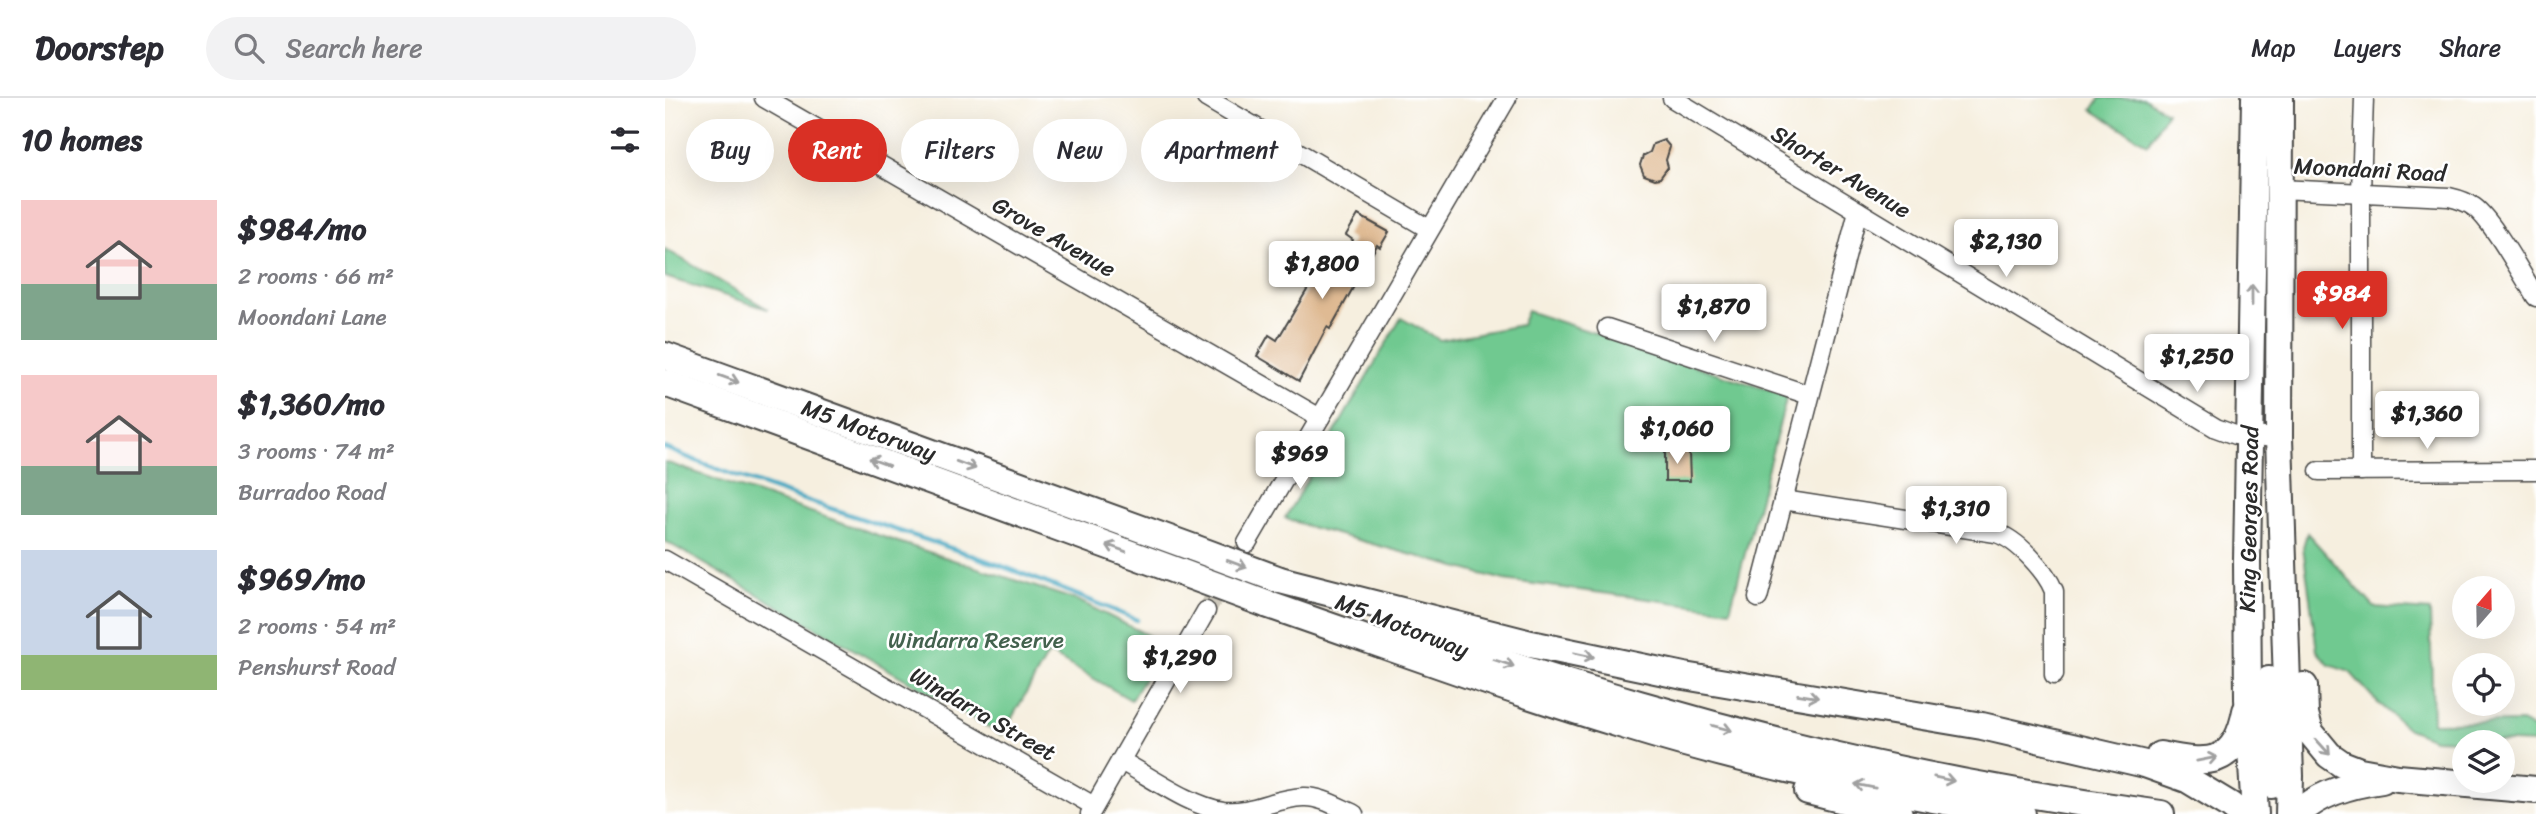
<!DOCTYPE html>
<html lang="en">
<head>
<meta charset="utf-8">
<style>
  :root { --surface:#fff; --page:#f2f2f3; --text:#2b2b33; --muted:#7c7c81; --line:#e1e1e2; --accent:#d93025 }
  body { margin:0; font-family:Sriracha,sans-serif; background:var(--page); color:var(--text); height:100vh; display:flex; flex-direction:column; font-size:26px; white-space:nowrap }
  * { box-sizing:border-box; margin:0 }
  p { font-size:23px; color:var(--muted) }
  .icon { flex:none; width:38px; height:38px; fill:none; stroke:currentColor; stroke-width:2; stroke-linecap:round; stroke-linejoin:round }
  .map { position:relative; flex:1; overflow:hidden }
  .drawer { display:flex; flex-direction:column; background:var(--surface); width:665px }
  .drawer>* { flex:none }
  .hud { position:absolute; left:21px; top:21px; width:665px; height:63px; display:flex; gap:14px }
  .needle { width:46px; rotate:20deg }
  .buttons { position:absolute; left:1787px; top:478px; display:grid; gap:14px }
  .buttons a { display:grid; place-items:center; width:63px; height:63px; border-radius:50%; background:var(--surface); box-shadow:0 7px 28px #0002; font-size:35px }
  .price { position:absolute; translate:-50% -60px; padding:0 16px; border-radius:7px; background:#fff; color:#222; font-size:23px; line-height:46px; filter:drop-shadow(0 2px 4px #0008) }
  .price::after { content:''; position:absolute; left:50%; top:42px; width:21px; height:16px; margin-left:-10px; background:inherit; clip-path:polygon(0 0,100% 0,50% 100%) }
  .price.on { background:var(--accent); color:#fff }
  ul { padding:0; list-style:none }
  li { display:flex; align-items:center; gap:21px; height:175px; padding:0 21px }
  li span { display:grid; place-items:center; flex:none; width:196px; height:140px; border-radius:0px; color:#555 }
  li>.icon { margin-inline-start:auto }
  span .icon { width:84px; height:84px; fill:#fffc; stroke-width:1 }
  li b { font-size:30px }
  h2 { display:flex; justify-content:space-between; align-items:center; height:84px; padding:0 21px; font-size:30px }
  .tag { padding:0 24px; border-radius:32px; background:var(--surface); box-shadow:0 7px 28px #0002; font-size:24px; line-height:63px }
  .tag.on { background:var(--accent); color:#fff }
  header { display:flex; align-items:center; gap:42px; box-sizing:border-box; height:98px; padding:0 35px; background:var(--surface); border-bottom:2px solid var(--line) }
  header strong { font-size:33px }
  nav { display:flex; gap:38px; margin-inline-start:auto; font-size:24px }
  .search { width:490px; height:63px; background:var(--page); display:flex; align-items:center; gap:18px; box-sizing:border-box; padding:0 24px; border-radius:38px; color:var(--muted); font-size:26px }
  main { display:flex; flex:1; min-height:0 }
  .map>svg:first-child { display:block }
  .green { fill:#70c990; stroke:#4e7a5e; stroke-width:2 }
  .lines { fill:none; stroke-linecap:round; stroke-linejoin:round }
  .stream { stroke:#42a8c2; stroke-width:4.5 }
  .building { fill:#dfba93 }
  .minor-tunnel { stroke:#cdc8bb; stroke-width:18; stroke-dasharray:18 9; stroke-linecap:butt }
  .minor-casing { stroke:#494846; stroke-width:21 }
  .highway-casing { stroke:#494846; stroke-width:30 }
  .minor { stroke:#fff; stroke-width:18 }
  .highway { stroke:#fff; stroke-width:26 }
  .highway-bridge-casing { stroke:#494846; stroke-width:30; stroke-linecap:butt }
  .highway-bridge { stroke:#fff; stroke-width:26 }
  .oneway { stroke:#a0a0a0 }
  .labels { text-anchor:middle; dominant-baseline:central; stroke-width:5; stroke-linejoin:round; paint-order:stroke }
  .street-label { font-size:23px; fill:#2b2b2b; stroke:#fff }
  .park-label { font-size:23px; fill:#43624e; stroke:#fff }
</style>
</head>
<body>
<header>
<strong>Doorstep</strong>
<div class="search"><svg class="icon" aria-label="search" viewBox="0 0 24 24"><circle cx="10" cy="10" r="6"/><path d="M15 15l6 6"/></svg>Search here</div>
<nav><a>Map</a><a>Layers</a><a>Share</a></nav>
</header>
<main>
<section class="drawer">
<h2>10 homes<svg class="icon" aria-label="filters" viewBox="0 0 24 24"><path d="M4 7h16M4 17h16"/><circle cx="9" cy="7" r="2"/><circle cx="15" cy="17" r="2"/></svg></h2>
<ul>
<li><span style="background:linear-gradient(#f6c9c9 60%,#7fa58c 0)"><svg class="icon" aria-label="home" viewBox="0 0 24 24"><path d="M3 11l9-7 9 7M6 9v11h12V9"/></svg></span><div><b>$984/mo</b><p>2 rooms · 66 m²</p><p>Moondani Lane</p></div></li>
<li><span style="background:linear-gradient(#f6c9c9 65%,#7fa58c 0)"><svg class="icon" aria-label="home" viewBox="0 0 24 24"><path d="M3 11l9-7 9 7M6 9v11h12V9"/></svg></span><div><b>$1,360/mo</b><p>3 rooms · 74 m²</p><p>Burradoo Road</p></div></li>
<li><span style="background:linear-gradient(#c9d6e8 75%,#8fb573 0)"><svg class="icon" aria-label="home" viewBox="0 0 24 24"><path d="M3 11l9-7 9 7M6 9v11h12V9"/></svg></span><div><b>$969/mo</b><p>2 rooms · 54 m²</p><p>Penshurst Road</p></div></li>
</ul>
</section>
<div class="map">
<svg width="1871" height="716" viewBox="0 0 1871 716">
  <rect width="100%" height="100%" fill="#fff"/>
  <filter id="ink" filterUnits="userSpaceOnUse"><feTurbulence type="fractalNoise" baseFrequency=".0143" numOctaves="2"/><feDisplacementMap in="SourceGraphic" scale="14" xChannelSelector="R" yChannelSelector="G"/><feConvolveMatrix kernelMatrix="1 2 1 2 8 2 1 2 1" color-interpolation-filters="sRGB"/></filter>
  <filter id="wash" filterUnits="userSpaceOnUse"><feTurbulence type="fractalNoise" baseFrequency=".00686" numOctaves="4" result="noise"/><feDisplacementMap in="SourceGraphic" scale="28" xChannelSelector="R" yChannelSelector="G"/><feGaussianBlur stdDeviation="1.57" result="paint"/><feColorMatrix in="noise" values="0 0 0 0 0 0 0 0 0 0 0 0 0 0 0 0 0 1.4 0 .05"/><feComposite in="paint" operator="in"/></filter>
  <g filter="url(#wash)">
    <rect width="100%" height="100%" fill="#f6efdf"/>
    <!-- green -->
    <g class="green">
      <polygon points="1435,0 1479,0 1502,14 1483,46 1427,12"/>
      <polygon points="0,151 103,211 0,179"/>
      <polygon points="862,213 1122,298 1065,512 839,482 645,429 620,420 736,220 775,242 856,227"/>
      <polygon points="0,364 230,443 414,503 500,546 466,602 384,555 337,637 0,443"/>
      <polygon points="1642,435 1709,509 1765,513 1768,625 1856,624 1871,632 1870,645 1769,641 1743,631 1713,605 1685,574 1664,567 1652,553 1638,449"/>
    </g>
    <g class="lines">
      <!-- stream -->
      <path class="stream" d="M0 350C99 392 202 421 303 456 360 476 416 498 472 522"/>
    </g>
    <g id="blocks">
      <!-- building -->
      <g class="building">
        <polygon points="999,42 1005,49 1001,62 1003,69 995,80 990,81 979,77 975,67 978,58 985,54 988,46"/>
        <polygon points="693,117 724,134 715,149 712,147 665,231 662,229 634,283 592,258 604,237 612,242 654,172 639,162 644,153 673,169 688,142 681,137"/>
        <polygon points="1000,353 1024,354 1025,383 1000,383"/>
      </g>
    </g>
  </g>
  <g filter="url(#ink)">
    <use href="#blocks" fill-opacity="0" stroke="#494846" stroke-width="2"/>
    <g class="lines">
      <!-- minor-tunnel -->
      <polyline class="minor-tunnel" points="541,513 582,445"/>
      <defs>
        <g id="minor">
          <polyline points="99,0 655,320"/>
          <polyline points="541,0 764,131"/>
          <polyline points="1007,0 1551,330 1570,337 1614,340"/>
          <path d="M1614 91 1784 99C1793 101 1801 103 1809 109 1828 123 1857 177 1871 199"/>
          <polyline points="942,230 1144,297"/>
          <polyline points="1654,373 1871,372"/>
          <polyline points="1696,373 1696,94 1699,0"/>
          <path d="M1118 402 1331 435C1352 441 1381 473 1389 493V577"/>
          <polyline points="582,445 842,0"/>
          <polyline points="0,462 429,708"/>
          <polyline points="1093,500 1193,113"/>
          <path d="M456 663C486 679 525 708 558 713 587 716 610 700 638 699 655 698 673 709 689 716"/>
          <polyline points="425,716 541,513"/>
        </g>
        <g id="highway">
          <polyline points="1590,0 1582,463 1583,601 1590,716"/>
          <polyline points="1615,0 1614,340 1625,678 1624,716"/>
          <path id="s1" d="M0 258 529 450"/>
          <polyline points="0,285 515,474"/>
          <polyline points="615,482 866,546 1019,578 1317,628 1480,666 1522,681 1565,707 1576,716"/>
          <path d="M601 506C720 547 838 591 958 627 1088 667 1222 695 1357 716"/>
          <path d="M727 525C808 557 891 582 974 606 1145 656 1319 693 1496 716"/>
          <polyline points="1604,582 1606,687"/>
          <polyline points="1639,588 1640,616 1645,634 1664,657 1677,666 1695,673 1733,680 1871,692"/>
          <path d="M1495 657C1543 666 1570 670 1581 613"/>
          <polyline points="1143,693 1234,716"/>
          <path d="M1633 716C1654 695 1688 686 1717 682"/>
        </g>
      </defs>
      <!-- minor casing -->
      <use href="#minor" class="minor-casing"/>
      <!-- highway casing -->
      <use href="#highway" class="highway-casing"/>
      <!-- minor -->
      <use href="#minor" class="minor"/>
      <!-- highway -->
      <use href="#highway" class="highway"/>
      <defs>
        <g id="highway-bridge">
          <polyline points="529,450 615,482"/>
          <polyline points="515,474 601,506"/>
        </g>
      </defs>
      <!-- highway-bridge casing -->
      <use href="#highway-bridge" class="highway-bridge-casing"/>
      <!-- highway-bridge -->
      <use href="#highway-bridge" class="highway-bridge"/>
    </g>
    <!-- one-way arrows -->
    <defs><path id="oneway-shaft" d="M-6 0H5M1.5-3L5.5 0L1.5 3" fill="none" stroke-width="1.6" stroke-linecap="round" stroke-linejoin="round" transform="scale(1.75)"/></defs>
    <g class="oneway">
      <use href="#oneway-shaft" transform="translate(1587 197) rotate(-90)"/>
      <use href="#oneway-shaft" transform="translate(64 281) rotate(20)"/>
      <use href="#oneway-shaft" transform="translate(214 364) rotate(-160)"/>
      <use href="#oneway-shaft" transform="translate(301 367) rotate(20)"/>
      <use href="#oneway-shaft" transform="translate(451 450) rotate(-160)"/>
      <use href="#oneway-shaft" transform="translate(572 466) rotate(20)"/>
      <use href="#oneway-shaft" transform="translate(919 557) rotate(12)"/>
      <use href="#oneway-shaft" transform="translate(839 565) rotate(18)"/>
      <use href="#oneway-shaft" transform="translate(1143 598) rotate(9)"/>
      <use href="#oneway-shaft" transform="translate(1057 630) rotate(15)"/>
      <use href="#oneway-shaft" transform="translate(1658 649) rotate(48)"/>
      <use href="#oneway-shaft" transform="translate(1542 661) rotate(-11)"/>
      <use href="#oneway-shaft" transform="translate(1279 681) rotate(12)"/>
      <use href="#oneway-shaft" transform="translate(1200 688) rotate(-169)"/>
    </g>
  </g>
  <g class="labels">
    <!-- street labels -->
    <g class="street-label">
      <text transform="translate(1705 72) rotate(3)">Moondani Road</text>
      <text transform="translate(1176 74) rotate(31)">Shorter Avenue</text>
      <text transform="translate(389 139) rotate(30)">Grove Avenue</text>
      <text stroke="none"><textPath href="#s1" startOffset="217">M5 Motorway</textPath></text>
      <text transform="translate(1584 421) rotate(-89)">King Georges Road</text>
      <text transform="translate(737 528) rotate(21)">M5 Motorway</text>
      <text transform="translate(318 616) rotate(30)">Windarra Street</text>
    </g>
    <!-- park labels -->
    <g class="park-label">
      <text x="311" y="542">Windarra Reserve</text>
    </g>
  </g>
</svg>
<div class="buttons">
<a><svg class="needle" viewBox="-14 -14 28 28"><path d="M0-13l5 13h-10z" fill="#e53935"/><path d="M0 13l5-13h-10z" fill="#7c7c81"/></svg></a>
<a><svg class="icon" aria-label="locate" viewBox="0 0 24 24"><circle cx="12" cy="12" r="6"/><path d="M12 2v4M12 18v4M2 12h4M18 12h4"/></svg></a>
<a><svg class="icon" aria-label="layers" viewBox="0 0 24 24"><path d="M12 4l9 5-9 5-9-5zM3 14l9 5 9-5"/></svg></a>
</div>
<b class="price" style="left:1341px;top:181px">$2,130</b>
<b class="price" style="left:657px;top:203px">$1,800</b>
<b class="price on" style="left:1677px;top:233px">$984</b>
<b class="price" style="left:1049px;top:246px">$1,870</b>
<b class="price" style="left:1532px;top:296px">$1,250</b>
<b class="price" style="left:1762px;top:353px">$1,360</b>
<b class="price" style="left:1012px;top:368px">$1,060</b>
<b class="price" style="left:635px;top:393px">$969</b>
<b class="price" style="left:1291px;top:448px">$1,310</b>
<b class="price" style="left:515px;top:597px">$1,290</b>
<div class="hud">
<a class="tag">Buy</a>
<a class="tag on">Rent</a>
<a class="tag">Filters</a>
<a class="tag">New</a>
<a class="tag">Apartment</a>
</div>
</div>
</main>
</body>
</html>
